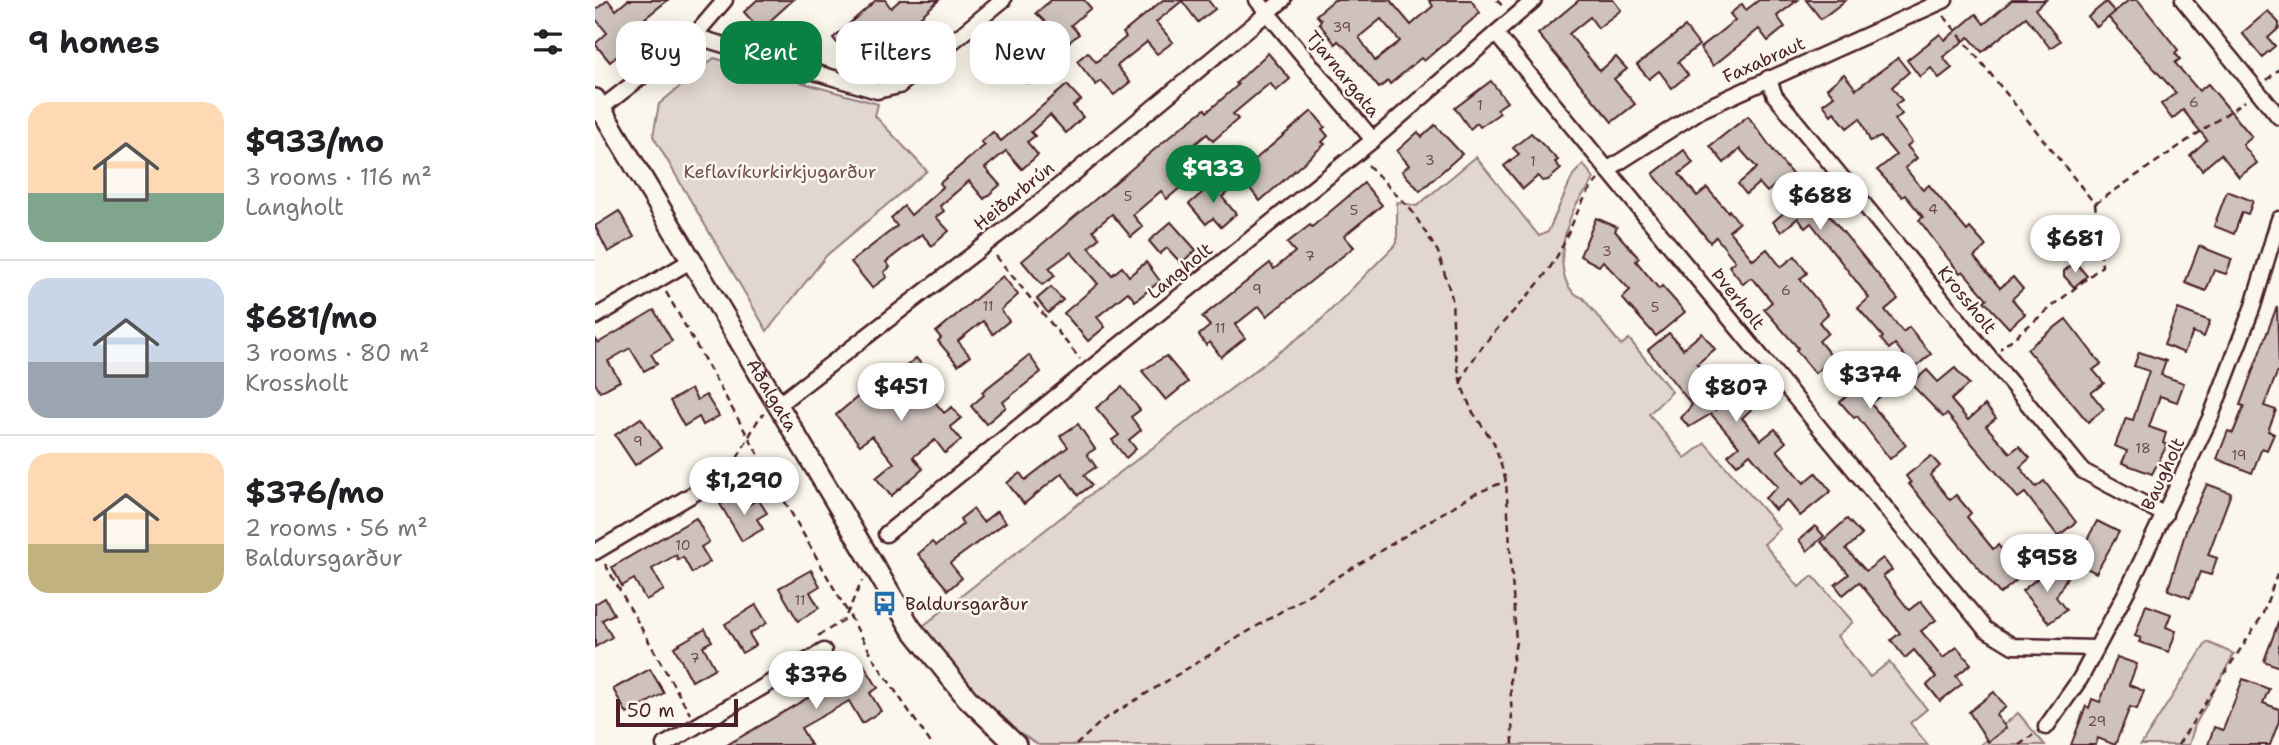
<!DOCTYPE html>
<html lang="en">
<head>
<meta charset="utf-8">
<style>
  :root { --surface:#fff; --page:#f6f6f6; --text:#202124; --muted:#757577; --line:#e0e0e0; --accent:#0b8043 }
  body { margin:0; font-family:"Shantell Sans",sans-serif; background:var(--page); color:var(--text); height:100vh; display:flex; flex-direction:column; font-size:26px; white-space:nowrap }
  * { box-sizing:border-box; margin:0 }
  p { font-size:23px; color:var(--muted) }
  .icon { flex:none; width:38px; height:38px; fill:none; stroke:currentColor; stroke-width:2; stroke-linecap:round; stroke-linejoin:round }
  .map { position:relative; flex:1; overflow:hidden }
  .sheet { display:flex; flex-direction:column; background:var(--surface); width:595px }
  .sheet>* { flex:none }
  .banner { position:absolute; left:21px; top:21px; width:665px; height:63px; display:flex; gap:14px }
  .scale { position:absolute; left:21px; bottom:18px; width:122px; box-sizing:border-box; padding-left:7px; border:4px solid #4a1f2b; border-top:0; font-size:19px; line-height:24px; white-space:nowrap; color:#4a1f2b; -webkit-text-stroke:5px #fbf7ec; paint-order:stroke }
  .price { position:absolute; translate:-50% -60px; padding:0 16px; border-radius:24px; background:#fff; color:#222; font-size:23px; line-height:46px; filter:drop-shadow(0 2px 4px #0008) }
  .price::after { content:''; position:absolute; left:50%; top:42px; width:21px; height:16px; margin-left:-10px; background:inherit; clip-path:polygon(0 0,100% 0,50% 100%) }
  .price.current { background:var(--accent); color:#fff }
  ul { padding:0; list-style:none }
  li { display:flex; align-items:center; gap:21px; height:175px; padding:0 28px }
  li+li { border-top:2px solid var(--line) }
  li span { display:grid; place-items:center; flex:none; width:196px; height:140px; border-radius:21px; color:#555 }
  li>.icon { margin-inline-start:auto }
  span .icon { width:84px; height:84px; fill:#fffc; stroke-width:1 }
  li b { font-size:30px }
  h2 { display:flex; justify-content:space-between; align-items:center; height:84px; padding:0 28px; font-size:30px }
  .tag { padding:0 24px; border-radius:21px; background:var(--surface); box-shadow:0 4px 18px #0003; font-size:24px; line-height:63px }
  .tag.current { background:var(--accent); color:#fff }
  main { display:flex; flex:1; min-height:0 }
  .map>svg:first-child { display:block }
  .green { fill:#e2d7d0; stroke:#967b7e; stroke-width:2 }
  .building { fill:#cfc2bc; stroke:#4a1f2b; stroke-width:2; fill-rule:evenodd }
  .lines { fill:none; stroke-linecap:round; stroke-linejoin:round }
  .street-casing { stroke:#4a1f2b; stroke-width:19 }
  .secondary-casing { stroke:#4a1f2b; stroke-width:24 }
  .path { stroke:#4a1f2b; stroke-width:2.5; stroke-dasharray:7 5; stroke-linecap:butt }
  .street { stroke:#fbf7ec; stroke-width:14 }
  .secondary { stroke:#fbf7ec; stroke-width:19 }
  .labels { text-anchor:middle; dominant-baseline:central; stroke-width:5; stroke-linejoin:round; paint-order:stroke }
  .number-label { font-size:14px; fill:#6b484f }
  .street-label { font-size:18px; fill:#4a1f2b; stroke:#fbf7ec }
  .park-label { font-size:18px; fill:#704d54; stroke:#fbf7ec }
  .poi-label { font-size:18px; fill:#4a1f2b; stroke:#fbf7ec; text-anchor:start }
</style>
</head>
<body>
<main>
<section class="sheet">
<h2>9 homes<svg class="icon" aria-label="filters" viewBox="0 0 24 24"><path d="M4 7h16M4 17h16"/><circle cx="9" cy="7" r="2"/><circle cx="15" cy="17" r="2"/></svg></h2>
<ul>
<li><span style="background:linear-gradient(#ffd9b3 65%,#7fa58c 0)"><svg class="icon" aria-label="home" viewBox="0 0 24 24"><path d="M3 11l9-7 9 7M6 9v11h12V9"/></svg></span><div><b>$933/mo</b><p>3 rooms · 116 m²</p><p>Langholt</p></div></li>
<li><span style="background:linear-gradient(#c9d6e8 60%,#9aa5b1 0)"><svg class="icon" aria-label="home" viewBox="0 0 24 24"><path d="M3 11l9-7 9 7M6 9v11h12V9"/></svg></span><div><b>$681/mo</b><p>3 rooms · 80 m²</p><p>Krossholt</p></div></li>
<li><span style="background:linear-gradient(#ffd9b3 65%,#c2b280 0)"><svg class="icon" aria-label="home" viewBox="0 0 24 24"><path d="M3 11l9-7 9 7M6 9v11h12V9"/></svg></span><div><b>$376/mo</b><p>2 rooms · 56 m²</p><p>Baldursgarður</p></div></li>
</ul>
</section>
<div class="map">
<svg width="1684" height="745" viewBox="0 0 1684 745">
  <rect width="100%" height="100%" fill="#fbf7ec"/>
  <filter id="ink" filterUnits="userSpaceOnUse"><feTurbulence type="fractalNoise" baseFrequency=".0143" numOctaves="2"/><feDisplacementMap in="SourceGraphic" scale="14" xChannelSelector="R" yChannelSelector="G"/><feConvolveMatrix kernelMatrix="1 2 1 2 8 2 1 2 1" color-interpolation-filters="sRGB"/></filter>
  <g filter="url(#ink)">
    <!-- green -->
    <g class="green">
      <polygon points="119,58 283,104 280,116 332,171 232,255 172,331 58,136 64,104"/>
      <path d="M881 157 944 236 953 232 978 175 988 164 999 178C996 186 992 190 987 196 973 214 965 247 968 269 970 283 975 293 988 298L1026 345 1034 339 1077 392 1054 414 1090 458 1110 443 1185 529 1169 544 1204 587 1218 576 1258 622 1242 636 1275 677 1294 662 1332 709 1315 723 1333 745H444C387 712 362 681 328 626L487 501 723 323 802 243V202L822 206Z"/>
      <polygon points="1612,642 1639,654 1600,725 1594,745 1546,745"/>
      <polygon points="1423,713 1450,745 1385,745"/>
    </g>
    <!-- building -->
    <g class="building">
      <polygon points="13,0 21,10 33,0 73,0 30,34 38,43 15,62 0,44 12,33 0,18 0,10"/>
      <polygon points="162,0 198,0 165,30 149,12"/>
      <polygon points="281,0 290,0 296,8 305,0 344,0 306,34 299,25 257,61 238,38"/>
      <polygon points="456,0 489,0 496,8 476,25 484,34 472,44 441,13"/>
      <polygon points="568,0 613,0 620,9 603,22 587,1 561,22 578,42 562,54 552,42 522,66 535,82 519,95 506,81 501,85 482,61 493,52 501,62 531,37 528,33"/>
      <path d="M739 0H795L816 25 838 6 834 0H876L885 13 829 61 826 58 795 84 793 81 784 88 753 50 743 41 740 44 724 23 726 20 721 15ZM786 19 805 41 780 61 764 37Z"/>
      <polygon points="984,0 1018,0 1026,10 1003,28 995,17 974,34 1005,71 1021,57 1032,69 1019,79 1040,104 1017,122 943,34"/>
      <polygon points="1164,0 1203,0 1182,16 1190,27 1173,41 1164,29 1118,66 1105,48 1140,20 1135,14 1147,4 1151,10"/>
      <polygon points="1211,0 1251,0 1226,19"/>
      <polygon points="1417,0 1451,0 1440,9 1465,41 1455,48 1431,17 1387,52 1374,37 1348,57 1357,68 1344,78 1336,68 1325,77 1312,60 1345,34 1350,40 1381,14 1389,24"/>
      <polygon points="1534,0 1543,0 1583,50 1580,53 1585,59 1580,63 1604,91 1613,84 1657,137 1648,145 1662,163 1644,177 1626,154 1607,170 1595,155 1612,140 1588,110 1577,119 1566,104 1581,93 1513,17"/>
      <polygon points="1511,2 1520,12 1502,27 1493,17"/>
      <polygon points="1673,11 1684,23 1684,28 1673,38 1680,46 1667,57 1647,33"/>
      <polygon points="1090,27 1104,45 1083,62 1093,75 1077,88 1064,71 1054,79 1042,65"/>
      <polygon points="422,29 433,41 427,46 448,70 433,83 415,63 404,74 390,59"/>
      <polygon points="673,53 695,79 681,91 675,83 638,114 643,119 618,141 612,134 583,158 588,165 575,175 586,187 572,199 566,191 538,215 548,227 536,237 517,214 498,230 504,238 494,247 517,275 527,267 534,276 551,262 565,281 540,301 533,292 502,317 510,327 493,341 469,313 503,284 476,252 454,268 460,276 447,285 427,261 585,128 610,109 612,112 643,85 641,83"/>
      <polygon points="1303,58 1314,72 1297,87 1307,100 1300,105 1307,114 1300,120 1317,142 1312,146 1322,158 1310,168 1328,190 1334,185 1372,231 1375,228 1391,246 1379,257 1405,288 1418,277 1428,289 1417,299 1430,314 1414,328 1389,301 1392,299 1368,271 1365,273 1354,260 1324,220 1328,217 1310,195 1307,197 1282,170 1301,155 1286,137 1275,141 1265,118 1252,128 1239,112 1236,115 1228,104 1239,96 1232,88 1249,74 1261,89"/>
      <polygon points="896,81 912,102 902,109 905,113 885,127 882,123 875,129 860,108"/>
      <polygon points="472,85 486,100 478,106 488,117 471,133 455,115 436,132 440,136 432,142 443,155 427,169 411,151 390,168 405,185 389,199 374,181 345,206 349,211 341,217 354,231 337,246 327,234 291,262 295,267 289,272 292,277 277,288 256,262 302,226 296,218 309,206 316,215 348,187 345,183 390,145 386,142 398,132 406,141"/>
      <polygon points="717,111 730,127 727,129 733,136 727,142 730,144 665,201 643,174"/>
      <polygon points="1153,116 1186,161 1219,201 1221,199 1303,299 1290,310 1308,332 1314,327 1336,354 1319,368 1300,344 1294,349 1286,339 1288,337 1263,308 1274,298 1216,223 1210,228 1203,218 1186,232 1178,222 1199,204 1182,184 1172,192 1164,183 1151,194 1143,184 1162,168 1145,149 1129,163 1115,146"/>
      <polygon points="840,125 867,154 825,191 807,171 814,165 802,151 823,132 827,137"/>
      <polygon points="936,133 963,160 960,162 966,169 953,180 947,181 943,176 928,189 909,166 924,154 918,148"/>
      <polygon points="1089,150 1098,163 1084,174 1102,196 1112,188 1133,212 1134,210 1144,223 1134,231 1158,260 1172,249 1186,267 1200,256 1212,273 1205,279 1233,314 1224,322 1233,333 1224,341 1254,378 1245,385 1229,366 1220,373 1201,350 1203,348 1169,309 1177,302 1160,281 1155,278 1148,284 1134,266 1140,261 1121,237 1115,242 1058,174"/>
      <polygon points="622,180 633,192 627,197 641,214 626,227 618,218 611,224 594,204"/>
      <polygon points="769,183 787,205 749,236 759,247 672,316 664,306 640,325 650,338 626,357 615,342 611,345 604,335 615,326 607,317 675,263 679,269 700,252 692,243 715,225 717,227"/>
      <polygon points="1632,191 1658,201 1653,214 1647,212 1639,234 1619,226"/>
      <polygon points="24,211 39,237 13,252 0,226"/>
      <polygon points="1001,218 1022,227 1020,231 1044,258 1041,261 1064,289 1067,286 1090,312 1061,336 1027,298 1035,290 1008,261 1004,266 985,256"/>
      <polygon points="576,222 601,250 586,263 572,248 565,254 554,241"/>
      <polygon points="1604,246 1637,259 1631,274 1619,270 1611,291 1590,283"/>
      <polygon points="1480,262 1492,276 1479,287 1469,276 1469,271"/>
      <polygon points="408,276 423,295 406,310 414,321 398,334 388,321 363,341 375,356 363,365 343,341 346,338 341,332"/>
      <polygon points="456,287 468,300 453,313 442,299"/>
      <polygon points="1682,306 1684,368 1669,406 1681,410 1673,431 1679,434 1672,450 1667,448 1657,473 1622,459 1633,431 1638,433 1649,406 1645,405"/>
      <polygon points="1583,309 1615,321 1609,337 1598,332 1589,353 1569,345"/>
      <polygon points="59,310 77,341 56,354 62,364 49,371 35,348 13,361 25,381 5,392 0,383 0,338 3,343"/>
      <polygon points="1471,319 1506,364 1498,370 1509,383 1496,393 1509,409 1493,422 1432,349"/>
      <polygon points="1074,333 1088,349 1107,333 1120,349 1102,364 1108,372 1101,378 1125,406 1119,411 1145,388 1160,406 1147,418 1166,440 1180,429 1191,442 1182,450 1209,483 1221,473 1236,491 1205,516 1192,500 1180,510 1170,498 1183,487 1155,454 1142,465 1133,455 1144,446 1116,414 1094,427 1086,418 1097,405 1053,350"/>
      <polygon points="1544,352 1571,361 1566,375 1589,383 1582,402 1565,396 1554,427 1571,433 1568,443 1572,445 1557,474 1527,463 1532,451 1520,446 1531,418 1538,420 1554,371 1539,366"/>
      <polygon points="434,355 446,372 408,402 411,407 391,424 376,406 389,395 387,392"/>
      <polygon points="571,356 593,382 571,400 547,371"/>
      <polygon points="321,358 336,375 325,384 349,413 357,407 366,418 355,427 366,440 350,453 340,440 318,457 328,469 296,496 281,478 299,463 277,436 265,445 241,415 271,390 276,396"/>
      <polygon points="1270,367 1288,394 1276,404 1311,445 1295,459 1262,416 1259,418 1245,402 1253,395 1246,387"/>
      <polygon points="1360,368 1374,384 1356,400 1373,420 1390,405 1401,418 1391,426 1415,453 1424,446 1435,458 1425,467 1441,487 1449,481 1481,522 1463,536 1430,493 1423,498 1352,414 1348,417 1316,384 1332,370 1343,382"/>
      <polygon points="527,387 545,410 536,417 546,430 534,440 541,449 531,458 517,440 524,435 501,408"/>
      <polygon points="96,389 102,400 111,395 124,416 108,425 104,417 89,426 75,401"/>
      <polygon points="46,418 66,448 40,465 20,435"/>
      <polygon points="483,424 500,449 492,454 501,467 489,475 497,485 483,495 467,473 429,504 412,483 425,473 430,480 473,447 465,436"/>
      <polygon points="1336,456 1345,466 1335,475 1355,500 1361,495 1376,513 1372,517 1398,549 1403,545 1414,558 1409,563 1423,579 1405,594 1314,484 1316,483 1311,476"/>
      <polygon points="1612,484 1636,493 1613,555 1622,558 1616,575 1605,572 1595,598 1573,590 1592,527"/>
      <polygon points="140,496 147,509 163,499 172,513 162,519 168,529 147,541 125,504"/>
      <polygon points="378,509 388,522 402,511 411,522 355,563 367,578 353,590 323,554 337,542 341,546 368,524 365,519"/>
      <polygon points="101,518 114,542 106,547 115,562 97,573 88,557 83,560 81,555 57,569 69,590 51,600 39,579 27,586 17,567"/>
      <polygon points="1252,519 1267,535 1251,549 1271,571 1288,558 1297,570 1288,576 1314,610 1326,601 1341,620 1326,631 1348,658 1362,647 1376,664 1361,676 1367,684 1345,701 1332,685 1341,677 1319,650 1310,658 1296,640 1305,633 1264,582 1248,595 1240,585 1254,574 1226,542"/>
      <polygon points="1502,521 1524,532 1501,573 1480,562"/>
      <polygon points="1220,526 1229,536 1212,551 1204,540"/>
      <polygon points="1456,567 1472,577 1461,597 1471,610 1454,623 1427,591"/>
      <polygon points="216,570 225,586 215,592 224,608 203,621 184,588"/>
      <polygon points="10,598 19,614 7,620 17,637 0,647 0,604"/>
      <polygon points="161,605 172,623 154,634 161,645 147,653 130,624"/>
      <polygon points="1551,605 1576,614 1571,627 1581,631 1574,652 1544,642 1546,638 1540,636"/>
      <polygon points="1683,623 1684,624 1684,667 1669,661"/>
      <polygon points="110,629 117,641 108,646 120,668 97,681 79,647"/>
      <polygon points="1522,657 1542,664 1534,685 1549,691 1542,709 1535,707 1520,745 1503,738 1501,745 1476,745 1491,706 1494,708 1497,699 1505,702"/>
      <polygon points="269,665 283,688 275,693 286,711 267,723 254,701 206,728 216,745 132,745"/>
      <polygon points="55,669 69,693 32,714 18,689"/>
      <polygon points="1648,679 1674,689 1668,703 1684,709 1684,721 1675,745 1613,745 1619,727 1628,730"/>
      <polygon points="1399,692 1411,707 1401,715 1411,728 1393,742 1374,712"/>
    </g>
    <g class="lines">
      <defs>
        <g id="street">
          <polyline points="662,0 778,140"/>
          <polyline points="1588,0 1684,117"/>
          <polyline points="901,34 1390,629 1418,646 1500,648"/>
          <polyline points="99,36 282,91 304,86 408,0"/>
          <polyline points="1173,78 1180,96 1488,471 1570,515"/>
          <polyline points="0,113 99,36 130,0"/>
          <polyline points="1012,170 1106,110 1350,0"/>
          <polyline points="0,317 97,260"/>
          <polyline points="184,404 430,214 688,0"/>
          <polyline points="291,534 778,140 939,0"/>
          <polyline points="0,552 127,477"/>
          <polyline points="1451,727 1485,679 1534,587 1616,416 1658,306 1684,219"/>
          <polyline points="69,745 229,651"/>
        </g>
        <g id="secondary">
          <path id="s1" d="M0 99 316 628 372 698 421 745"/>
        </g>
      </defs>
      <!-- street casing -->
      <use href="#street" class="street-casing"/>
      <!-- secondary casing -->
      <use href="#secondary" class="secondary-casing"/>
      <!-- path -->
      <g class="path">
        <polyline points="902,0 909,8"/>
        <polyline points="1349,16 1500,204 1507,266 1405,349"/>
        <polyline points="1672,80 1684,69"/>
        <polyline points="773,165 817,211 843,252 857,298 859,347 866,384 877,411 899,443 911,481 921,642 915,677 918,745"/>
        <polyline points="1500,204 1650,101"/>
        <polyline points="401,256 485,359"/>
        <polyline points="71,292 282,664 337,745"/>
        <path d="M866 382C886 336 929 307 956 266 974 240 981 203 1003 180"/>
        <polyline points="137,468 164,418 169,414"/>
        <polyline points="10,564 95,714"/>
        <polyline points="223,636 249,620 267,581"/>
        <polyline points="481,745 508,720 877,495 911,481"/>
        <polyline points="1424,745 1438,735"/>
        <polyline points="1583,745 1667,616 1684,569"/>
      </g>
      <!-- street -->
      <use href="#street" class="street"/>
      <!-- secondary -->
      <use href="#secondary" class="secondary"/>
    </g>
  </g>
  <!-- icons -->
  <defs>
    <symbol id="bus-bare" viewBox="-9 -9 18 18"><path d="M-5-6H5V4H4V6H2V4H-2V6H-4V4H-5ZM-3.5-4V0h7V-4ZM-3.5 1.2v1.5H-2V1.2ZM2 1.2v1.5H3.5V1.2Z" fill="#1f6fb2" stroke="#fbf7ec" stroke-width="2.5" paint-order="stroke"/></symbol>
  </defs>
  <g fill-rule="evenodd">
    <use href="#bus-bare" x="272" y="586" width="35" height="35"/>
  </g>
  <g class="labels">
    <!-- number labels -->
    <g class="number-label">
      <text x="747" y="27">39</text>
      <text x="1599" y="102">6</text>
      <text x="885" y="105">1</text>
      <text x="835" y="160">3</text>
      <text x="938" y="161">1</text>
      <text x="533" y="196">5</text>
      <text x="1338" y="209">4</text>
      <text x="759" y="210">5</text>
      <text x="1012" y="251">3</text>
      <text x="715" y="256">7</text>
      <text x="662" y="289">9</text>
      <text x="1191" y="290">6</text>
      <text x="393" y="306">11</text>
      <text x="1060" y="307">5</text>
      <text x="625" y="328">11</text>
      <text x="43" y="441">9</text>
      <text x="1548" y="448">18</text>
      <text x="1644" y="455">19</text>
      <text x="88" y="545">10</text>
      <text x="205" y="600">11</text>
      <text x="100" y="658">7</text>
      <text x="1502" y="721">29</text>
    </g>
    <!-- street labels -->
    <g class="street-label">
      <text transform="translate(1169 60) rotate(-24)">Faxabraut</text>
      <text transform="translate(748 74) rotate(51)">Tjarnargata</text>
      <text transform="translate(419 196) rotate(-39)">Heiðarbrún</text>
      <text transform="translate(585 271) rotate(-39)">Langholt</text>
      <text transform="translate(1143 299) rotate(51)">Þverholt</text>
      <text transform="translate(1372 300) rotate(51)">Krossholt</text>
      <text stroke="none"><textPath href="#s1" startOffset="345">Aðalgata</textPath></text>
      <text transform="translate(1568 474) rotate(-65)">Baugholt</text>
    </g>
    <!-- park labels -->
    <g class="park-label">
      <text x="185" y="172">Keflavíkurkirkjugarður</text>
    </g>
    <!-- poi labels -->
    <g class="poi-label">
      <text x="310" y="604">Baldursgarður</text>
    </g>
  </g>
</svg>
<div class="scale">50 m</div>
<b class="price current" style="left:618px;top:205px">$933</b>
<b class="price" style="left:1225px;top:232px">$688</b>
<b class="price" style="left:1480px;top:275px">$681</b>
<b class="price" style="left:1275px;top:411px">$374</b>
<b class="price" style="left:306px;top:423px">$451</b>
<b class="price" style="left:1141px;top:424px">$807</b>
<b class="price" style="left:149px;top:517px">$1,290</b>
<b class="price" style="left:1452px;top:594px">$958</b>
<b class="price" style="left:221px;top:711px">$376</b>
<div class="banner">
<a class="tag">Buy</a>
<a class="tag current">Rent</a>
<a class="tag">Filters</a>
<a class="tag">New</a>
</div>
</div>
</main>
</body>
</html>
